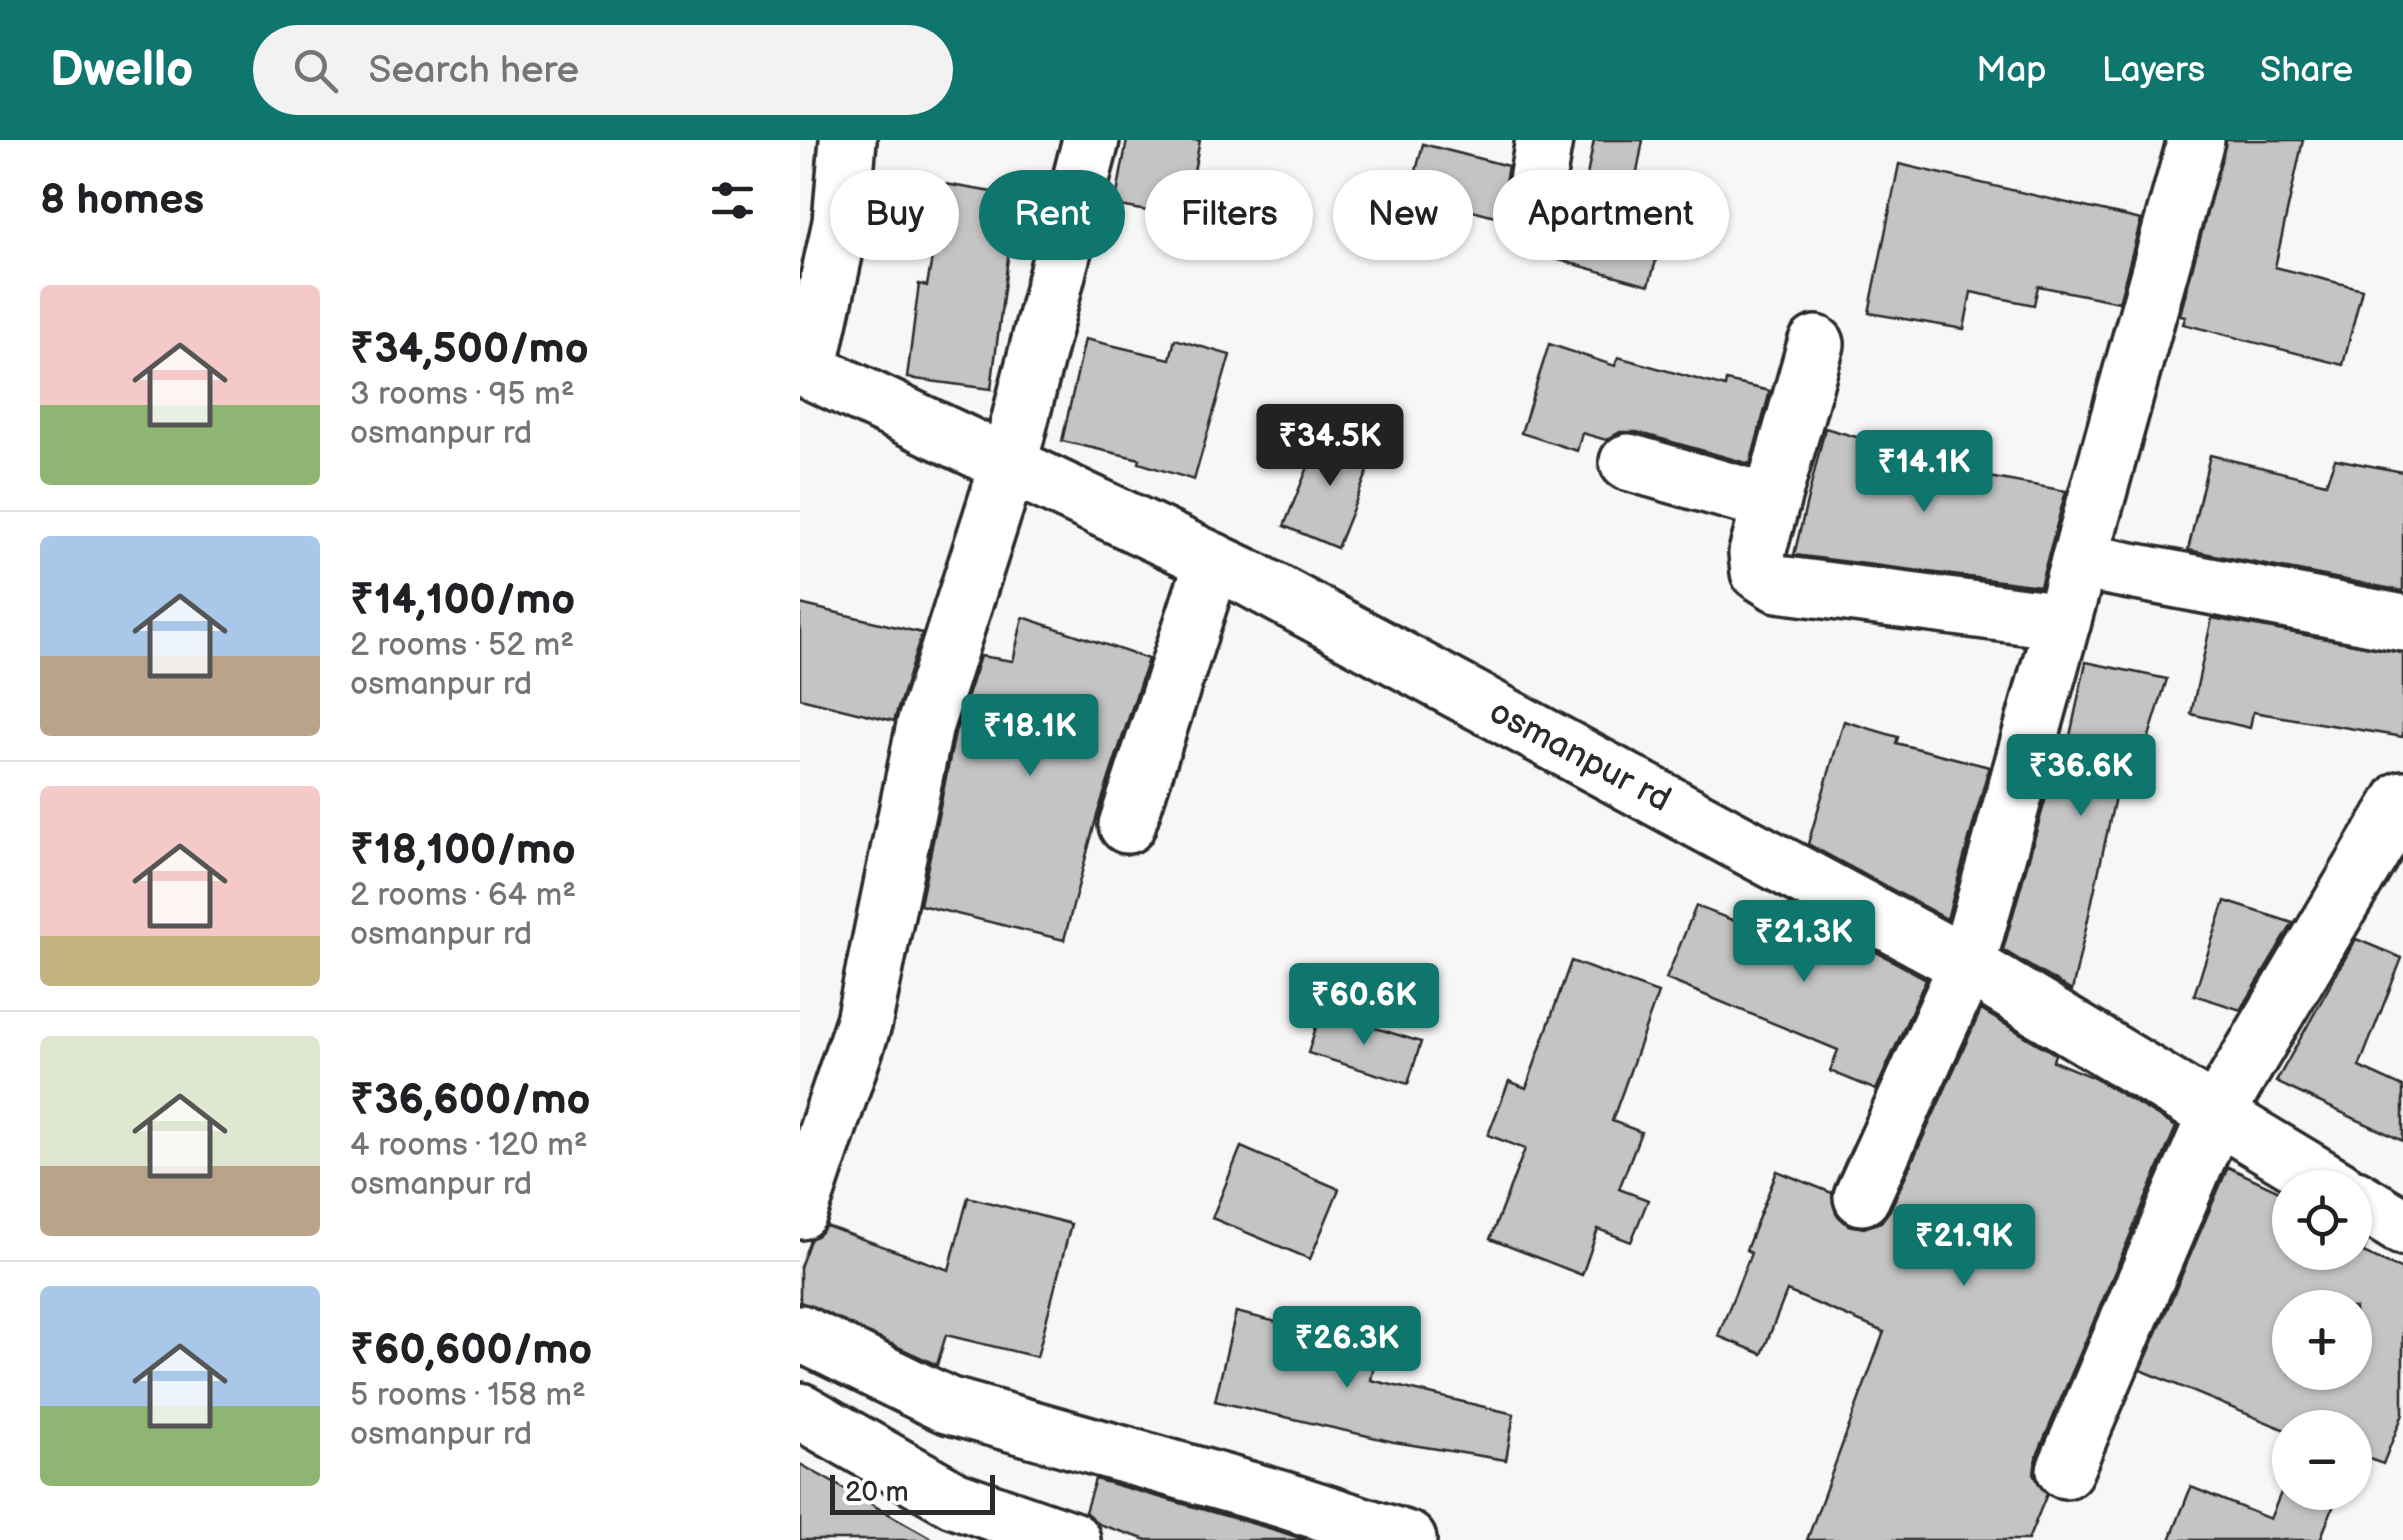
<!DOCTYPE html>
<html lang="en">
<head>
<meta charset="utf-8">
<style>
  :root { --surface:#fff; --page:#f2f2f2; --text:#202124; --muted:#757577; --line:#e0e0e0; --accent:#0f766e }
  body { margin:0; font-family:"Balsamiq Sans",sans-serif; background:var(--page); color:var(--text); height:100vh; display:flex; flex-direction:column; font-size:38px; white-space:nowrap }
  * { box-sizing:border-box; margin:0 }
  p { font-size:32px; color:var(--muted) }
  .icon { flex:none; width:55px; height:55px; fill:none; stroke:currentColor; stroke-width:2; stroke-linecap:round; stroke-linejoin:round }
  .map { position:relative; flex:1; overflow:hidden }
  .sheet { display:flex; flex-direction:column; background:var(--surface); width:800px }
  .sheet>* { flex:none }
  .hud { position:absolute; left:30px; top:30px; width:950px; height:90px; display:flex; gap:20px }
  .tools { position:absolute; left:1472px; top:1030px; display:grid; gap:20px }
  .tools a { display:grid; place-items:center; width:100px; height:100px; border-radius:50%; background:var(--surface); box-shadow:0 2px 8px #0004; font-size:50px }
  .scale { position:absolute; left:30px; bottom:25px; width:165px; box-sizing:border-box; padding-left:10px; border:5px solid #2b2b2b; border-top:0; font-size:28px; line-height:35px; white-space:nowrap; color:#2b2b2b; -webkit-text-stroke:8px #fff; paint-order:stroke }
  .price { position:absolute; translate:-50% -85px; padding:0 22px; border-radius:10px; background:var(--accent); color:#fff; font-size:32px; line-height:65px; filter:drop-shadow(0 2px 5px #0008) }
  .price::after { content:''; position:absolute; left:50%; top:60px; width:30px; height:22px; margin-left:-15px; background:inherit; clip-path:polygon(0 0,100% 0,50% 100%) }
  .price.active { background:#222; color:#fff }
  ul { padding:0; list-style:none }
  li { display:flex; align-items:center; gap:30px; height:250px; padding:0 40px }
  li+li { border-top:2px solid var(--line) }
  li span { display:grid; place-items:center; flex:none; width:280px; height:200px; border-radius:10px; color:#555 }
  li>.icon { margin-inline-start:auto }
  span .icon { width:120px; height:120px; fill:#fffc; stroke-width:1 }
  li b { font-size:42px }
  h2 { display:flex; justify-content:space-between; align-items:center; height:120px; padding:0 40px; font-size:42px }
  .tag { padding:0 35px; border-radius:45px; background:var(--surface); box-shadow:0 2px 8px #0004; font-size:35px; line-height:90px }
  .tag.active { background:var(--accent); color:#fff }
  header { display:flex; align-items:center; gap:60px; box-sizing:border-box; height:140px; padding:0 50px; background:var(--accent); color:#fff }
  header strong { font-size:48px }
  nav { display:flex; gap:55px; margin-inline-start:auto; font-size:35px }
  .search { width:700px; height:90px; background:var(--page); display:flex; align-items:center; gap:25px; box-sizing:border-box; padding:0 35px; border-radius:55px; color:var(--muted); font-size:38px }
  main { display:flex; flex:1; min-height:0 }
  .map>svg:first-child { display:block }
  .building { fill:#c4c4c4; stroke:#2b2b2b; stroke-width:2.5; fill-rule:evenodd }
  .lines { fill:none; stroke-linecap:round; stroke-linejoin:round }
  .street-casing { stroke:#2b2b2b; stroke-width:62 }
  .secondary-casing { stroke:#2b2b2b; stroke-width:62 }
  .street { stroke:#fff; stroke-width:55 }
  .secondary { stroke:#fff; stroke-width:55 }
  .labels { text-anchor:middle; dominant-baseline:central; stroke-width:8; stroke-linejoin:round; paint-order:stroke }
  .street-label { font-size:35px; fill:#2b2b2b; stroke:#fff }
</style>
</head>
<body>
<header>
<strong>Dwello</strong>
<div class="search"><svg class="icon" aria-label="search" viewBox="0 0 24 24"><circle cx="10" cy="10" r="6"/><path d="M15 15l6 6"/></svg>Search here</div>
<nav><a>Map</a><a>Layers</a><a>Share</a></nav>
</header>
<main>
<section class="sheet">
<h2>8 homes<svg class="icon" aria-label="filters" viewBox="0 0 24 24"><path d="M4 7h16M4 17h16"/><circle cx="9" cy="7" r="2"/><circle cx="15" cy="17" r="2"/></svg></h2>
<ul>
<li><span style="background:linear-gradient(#f6c9c9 60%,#8fb573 0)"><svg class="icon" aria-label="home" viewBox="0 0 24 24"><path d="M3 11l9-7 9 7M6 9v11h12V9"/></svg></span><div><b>₹34,500/mo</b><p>3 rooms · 95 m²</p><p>osmanpur rd</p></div></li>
<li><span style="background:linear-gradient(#a9c7e8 60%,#b9a48a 0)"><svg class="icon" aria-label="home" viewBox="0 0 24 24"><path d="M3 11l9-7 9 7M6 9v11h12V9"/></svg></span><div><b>₹14,100/mo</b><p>2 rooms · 52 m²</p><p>osmanpur rd</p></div></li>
<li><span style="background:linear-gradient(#f6c9c9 75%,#c2b280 0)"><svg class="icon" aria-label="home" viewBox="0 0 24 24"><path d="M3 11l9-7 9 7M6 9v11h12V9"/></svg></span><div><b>₹18,100/mo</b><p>2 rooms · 64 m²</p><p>osmanpur rd</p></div></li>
<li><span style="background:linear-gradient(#dfe7d0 65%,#b9a48a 0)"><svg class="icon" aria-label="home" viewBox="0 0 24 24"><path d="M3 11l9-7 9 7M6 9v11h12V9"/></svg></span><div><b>₹36,600/mo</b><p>4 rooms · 120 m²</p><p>osmanpur rd</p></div></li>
<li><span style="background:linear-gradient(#a9c7e8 60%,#8fb573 0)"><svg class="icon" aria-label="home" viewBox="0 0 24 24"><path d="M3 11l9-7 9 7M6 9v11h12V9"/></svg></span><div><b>₹60,600/mo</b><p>5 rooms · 158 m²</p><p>osmanpur rd</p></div></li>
</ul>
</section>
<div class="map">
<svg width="1603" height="1400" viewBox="0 0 1603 1400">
  <rect width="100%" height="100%" fill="#f7f7f7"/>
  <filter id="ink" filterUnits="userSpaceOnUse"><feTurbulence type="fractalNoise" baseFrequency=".01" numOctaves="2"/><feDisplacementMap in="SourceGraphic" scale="20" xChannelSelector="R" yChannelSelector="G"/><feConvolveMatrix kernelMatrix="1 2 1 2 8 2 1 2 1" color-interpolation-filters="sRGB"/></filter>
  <g filter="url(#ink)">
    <!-- building -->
    <g class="building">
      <polygon points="327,0 400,0 385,78 315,65"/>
      <polygon points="794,0 843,0 826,93 861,103 849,145 734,113 755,101 769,41 785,46"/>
      <polygon points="1426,0 1503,0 1475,127 1562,149 1543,225 1383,184 1386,176 1380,175"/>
      <polygon points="623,4 708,26 699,77 610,54"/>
      <polygon points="1099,24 1341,80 1319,162 1238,146 1234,165 1171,152 1164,189 1069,173"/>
      <polygon points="145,44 216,56 191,249 107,238 119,144 127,146"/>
      <polygon points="285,199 370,219 375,199 430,215 394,340 339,323 340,319 262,301"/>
      <polygon points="749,204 815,226 818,217 925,247 926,241 970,251 950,324 837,292 820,292 806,300 782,293 777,311 721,293"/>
      <polygon points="1025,288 1130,318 1128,326 1266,351 1240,446 994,415"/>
      <polygon points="523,290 576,311 537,408 484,386"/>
      <polygon points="1410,315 1526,343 1535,319 1603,332 1603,451 1388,410"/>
      <polygon points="0,464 122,493 94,581 0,558"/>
      <polygon points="223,477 348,519 297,675 264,800 120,765 155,593 180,516 213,521"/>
      <polygon points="1412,478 1603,513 1603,597 1453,572 1450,588 1391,574"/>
      <polygon points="1286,522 1367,539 1337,635 1321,630 1272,851 1203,810 1250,643 1255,644 1270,596"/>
      <polygon points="1044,581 1098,597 1096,603 1189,627 1147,779 1008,704"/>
      <polygon points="1425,761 1493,783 1441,870 1394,855"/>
      <polygon points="989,765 1126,839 1076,950 1030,931 1038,910 866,839 896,766 979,798"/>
      <polygon points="1556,799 1602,818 1559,927 1603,947 1603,1001 1476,942"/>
      <polygon points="771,821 858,853 812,981 841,992 819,1049 848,1060 831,1102 798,1089 782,1135 690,1099 725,1009 688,995 709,941 726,948"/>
      <polygon points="1181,870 1255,914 1253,921 1292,937 1376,987 1236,1318 1234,1335 1247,1354 1228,1400 1007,1400 1084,1192 987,1151 962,1214 918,1196 951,1113 946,1110 977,1031 1032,1053 1036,1074 1048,1085 1064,1088 1081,1082 1090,1070"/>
      <polygon points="521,871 621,902 608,944 508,913"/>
      <polygon points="441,1007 539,1049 510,1119 412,1078"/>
      <path d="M1428 1027 1490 1056V1112H1555V1094L1567 1102 1563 1113 1603 1130V1274L1583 1324 1555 1314V1288H1490V1292L1341 1230ZM1490 1168H1555V1232H1490Z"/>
      <polygon points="168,1057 271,1084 237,1217 146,1195 137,1225 0,1162 0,1127 10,1100 26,1086 149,1130"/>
      <polygon points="436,1172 578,1207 571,1240 714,1274 706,1320 594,1302 415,1261"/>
      <polygon points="0,1324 135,1400 0,1400"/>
      <polygon points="1490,1331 1490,1352 1539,1352 1520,1400 1370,1400 1391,1347 1470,1379"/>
      <polygon points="295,1339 472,1389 506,1400 347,1400 298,1384 285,1372"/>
    </g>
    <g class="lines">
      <defs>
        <g id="street">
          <polyline points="730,82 744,0"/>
          <polyline points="1016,204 957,413 959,432 978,444 1263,481"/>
          <polyline points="9,230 41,82 48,0"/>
          <polyline points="828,322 971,363"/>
          <polyline points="1279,421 1603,483"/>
          <polyline points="327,685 413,421"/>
          <polyline points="1062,1057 1167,825 1396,0"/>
          <polyline points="0,1071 64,881 125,585 209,323"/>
          <polyline points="0,1193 147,1265 481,1359 608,1400"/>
          <polyline points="0,1271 154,1359 272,1400"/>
          <polyline points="1265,1330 1416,974 1603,659"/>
        </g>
        <g id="secondary">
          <polyline points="0,226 451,439 1167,825 1538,1048"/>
          <polyline points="209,323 291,0"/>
          <polyline points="1555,1058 1603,1087"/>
        </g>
      </defs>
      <!-- street casing -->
      <use href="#street" class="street-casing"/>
      <!-- secondary casing -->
      <use href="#secondary" class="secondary-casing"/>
      <!-- street -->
      <use href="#street" class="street"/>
      <!-- secondary -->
      <use href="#secondary" class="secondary"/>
    </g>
  </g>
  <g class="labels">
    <!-- street labels -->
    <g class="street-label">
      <text transform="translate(780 616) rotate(28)">osmanpur rd</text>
    </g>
  </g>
</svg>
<div class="tools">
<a><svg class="icon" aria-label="locate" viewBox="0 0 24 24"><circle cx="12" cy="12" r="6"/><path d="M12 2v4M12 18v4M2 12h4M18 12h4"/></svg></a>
<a>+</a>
<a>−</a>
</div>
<div class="scale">20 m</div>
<b class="price active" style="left:530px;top:349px">₹34.5K</b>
<b class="price" style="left:1124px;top:375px">₹14.1K</b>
<b class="price" style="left:230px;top:639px">₹18.1K</b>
<b class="price" style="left:1281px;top:679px">₹36.6K</b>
<b class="price" style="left:1004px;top:845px">₹21.3K</b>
<b class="price" style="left:564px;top:908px">₹60.6K</b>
<b class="price" style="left:1164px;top:1149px">₹21.9K</b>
<b class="price" style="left:547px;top:1251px">₹26.3K</b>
<div class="hud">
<a class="tag">Buy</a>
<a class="tag active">Rent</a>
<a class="tag">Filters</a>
<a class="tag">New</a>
<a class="tag">Apartment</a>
</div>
</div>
</main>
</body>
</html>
